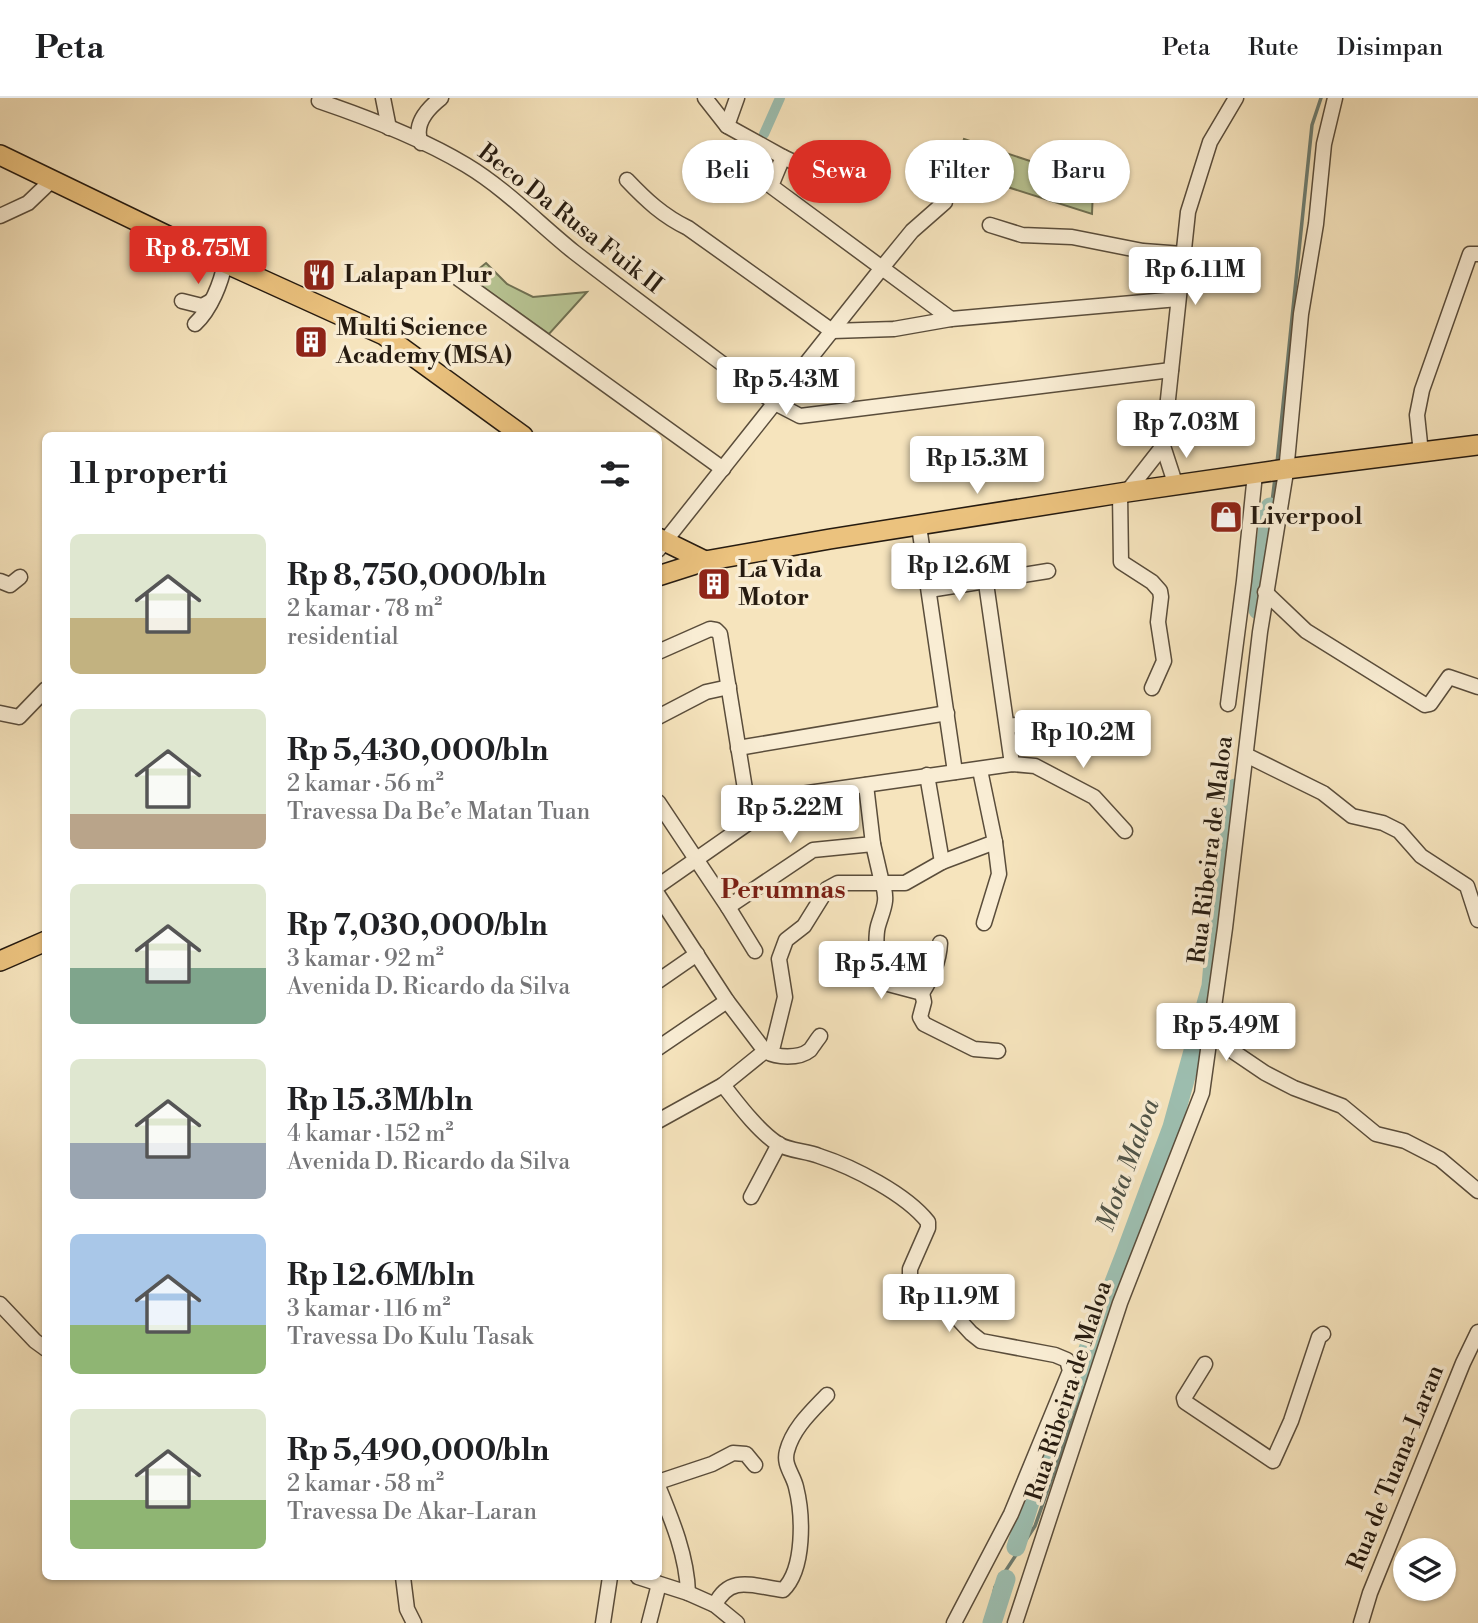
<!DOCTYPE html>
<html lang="id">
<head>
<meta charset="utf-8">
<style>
  :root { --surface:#fff; --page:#f6f6f6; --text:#202124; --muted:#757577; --line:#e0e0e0; --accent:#d93025 }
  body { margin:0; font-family:"Libre Bodoni",serif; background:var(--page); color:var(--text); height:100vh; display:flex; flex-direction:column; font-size:26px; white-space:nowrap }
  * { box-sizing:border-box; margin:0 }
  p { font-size:23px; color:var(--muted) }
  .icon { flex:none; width:38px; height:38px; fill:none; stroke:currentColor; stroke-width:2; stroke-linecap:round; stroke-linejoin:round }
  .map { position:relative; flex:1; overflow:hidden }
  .details { position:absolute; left:42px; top:334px; width:620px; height:1148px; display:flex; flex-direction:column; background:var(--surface); border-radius:10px; box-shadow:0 2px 5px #0004 }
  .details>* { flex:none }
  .banner { position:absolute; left:682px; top:42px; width:665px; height:63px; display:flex; gap:14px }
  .buttons { position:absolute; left:1393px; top:1440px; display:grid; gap:14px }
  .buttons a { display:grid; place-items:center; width:63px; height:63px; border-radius:50%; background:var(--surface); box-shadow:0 2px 5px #0004; font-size:35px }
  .price { position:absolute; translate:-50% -60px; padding:0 16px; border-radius:7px; background:#fff; color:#222; font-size:23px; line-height:46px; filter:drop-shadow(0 2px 4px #0008) }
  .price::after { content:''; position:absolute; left:50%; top:42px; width:21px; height:16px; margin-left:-10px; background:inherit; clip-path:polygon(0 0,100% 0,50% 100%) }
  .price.selected { background:var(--accent); color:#fff }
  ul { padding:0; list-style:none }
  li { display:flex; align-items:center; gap:21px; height:175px; padding:0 28px }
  li span { display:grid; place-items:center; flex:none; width:196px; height:140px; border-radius:10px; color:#555 }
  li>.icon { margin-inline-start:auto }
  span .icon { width:84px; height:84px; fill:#fffc; stroke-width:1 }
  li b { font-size:30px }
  h2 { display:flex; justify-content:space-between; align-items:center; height:84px; padding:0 28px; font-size:30px }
  .tag { padding:0 24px; border-radius:32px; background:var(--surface); box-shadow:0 2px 5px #0004; font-size:24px; line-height:63px }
  .tag.selected { background:var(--accent); color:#fff }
  header { display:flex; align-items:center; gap:42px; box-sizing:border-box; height:98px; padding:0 35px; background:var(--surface); border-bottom:2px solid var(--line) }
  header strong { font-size:33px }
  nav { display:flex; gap:38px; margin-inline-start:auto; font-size:24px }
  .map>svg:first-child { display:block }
  .green { fill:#b8c594; stroke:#6f7052; stroke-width:2 }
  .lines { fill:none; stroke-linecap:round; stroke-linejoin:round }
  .stream { stroke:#6d7d71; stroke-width:3.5 }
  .canal { stroke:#9dbfb1; stroke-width:10 }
  .river { stroke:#9dbfb1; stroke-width:19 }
  .minor-casing { stroke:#5a4d3b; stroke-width:17 }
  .major-casing { stroke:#261b10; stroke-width:22 }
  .minor { stroke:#f9edd4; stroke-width:14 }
  .major { stroke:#ebc27e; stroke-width:19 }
  .labels { text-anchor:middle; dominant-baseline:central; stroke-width:7; stroke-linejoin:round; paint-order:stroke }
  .street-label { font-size:24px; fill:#261b10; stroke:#f9edd4 }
  .poi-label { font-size:24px; font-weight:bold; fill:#261b10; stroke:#f9edd4; text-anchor:start }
  .neighbourhood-label { font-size:26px; font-weight:bold; fill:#7a1f14; stroke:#f9edd4 }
  .water-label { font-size:26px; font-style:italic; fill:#505448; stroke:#f9edd4 }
</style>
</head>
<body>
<header>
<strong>Peta</strong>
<nav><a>Peta</a><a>Rute</a><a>Disimpan</a></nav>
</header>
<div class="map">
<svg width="1478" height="1525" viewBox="0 0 1478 1525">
  <rect width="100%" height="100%" fill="#f6e4bd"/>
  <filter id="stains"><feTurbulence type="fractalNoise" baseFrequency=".00286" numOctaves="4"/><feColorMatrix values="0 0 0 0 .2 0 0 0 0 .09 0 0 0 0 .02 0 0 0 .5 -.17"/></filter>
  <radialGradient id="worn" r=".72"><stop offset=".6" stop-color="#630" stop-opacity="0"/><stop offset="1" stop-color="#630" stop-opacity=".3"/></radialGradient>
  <!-- green -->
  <g class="green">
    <polygon points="964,41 1030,63 1051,66 1106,66 1104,94 1093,91 1092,116 954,72"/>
    <polygon points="486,165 507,186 533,199 587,194 549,236 469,179"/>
  </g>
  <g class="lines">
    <!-- stream -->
    <g class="stream">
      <polyline points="1277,365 1312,27 1321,0"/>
      <polyline points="1266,452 1275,380"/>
      <polyline points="1120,1186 1202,952"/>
      <polyline points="992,1504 995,1489 1035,1428 1104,1233"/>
    </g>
    <!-- canal -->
    <polyline class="canal" points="764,36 780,0"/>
    <!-- river -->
    <g class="river">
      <polyline points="1258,512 1270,409"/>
      <polyline points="1016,1449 1036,1385 1125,1156 1172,1029 1211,888 1222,758 1235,690"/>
      <polyline points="992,1525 1006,1481"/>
    </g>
    <defs>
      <g id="minor">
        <polyline points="383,0 389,30"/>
        <polyline points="705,0 727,28 783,59 771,88 951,221"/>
        <path d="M319 3C369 20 421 40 466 67 506 91 538 125 574 154 640 205 708 255 775 305L800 318 1171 272"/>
        <polyline points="727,28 737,0"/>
        <path d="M421 45C413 27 427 11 441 0"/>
        <polyline points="783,59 802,68"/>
        <path d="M627 82C646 102 663 118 688 130L832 233 894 231 951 221 1178 201"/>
        <polyline points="0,118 28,105 51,83"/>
        <polyline points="990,127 1022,137 1072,139 1143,153 1183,156"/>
        <polyline points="455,178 723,371"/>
        <polyline points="182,203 202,208 211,203"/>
        <path d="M195 226C211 211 221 185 225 165"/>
        <polyline points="1163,348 1176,388"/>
        <polyline points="1421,355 1417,317 1422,292 1470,156 1478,156"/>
        <polyline points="1127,394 1163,348 1188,114 1210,44 1236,0"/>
        <polyline points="1120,395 1121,464 1152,484 1160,493 1161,499 1158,524 1164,563 1152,590"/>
        <polyline points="919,428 955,674"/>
        <polyline points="658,452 881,171 912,133 945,104"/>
        <polyline points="0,483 10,487 20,479"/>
        <polyline points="986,485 1012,666"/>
        <polyline points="929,492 1048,473"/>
        <polyline points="1265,494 1306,533 1425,607 1430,606 1449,579 1478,589"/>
        <polyline points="658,554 710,531 716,532 720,536 750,722"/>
        <polyline points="1228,606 1244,483 1255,376"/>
        <polyline points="0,615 19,619 46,591"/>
        <polyline points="658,619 706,594 729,589"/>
        <polyline points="1007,628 1045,624"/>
        <polyline points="738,650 947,615"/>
        <polyline points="1246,657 1323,695 1352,718 1383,725 1399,733 1421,758 1467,788 1478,822"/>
        <polyline points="927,677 942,764"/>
        <polyline points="658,704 728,809 813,752 873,746 866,687"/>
        <polyline points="873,746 882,785 905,785 942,764 995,744 980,672"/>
        <polyline points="658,788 787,698 1012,666 1035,668 1094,699 1125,733"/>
        <polyline points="658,797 727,903 765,953 723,987 658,1023"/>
        <polyline points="728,809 755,853"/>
        <polyline points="984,825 999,776 995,744"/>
        <polyline points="658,883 697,856"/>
        <polyline points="922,895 924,904 920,919 924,926 974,951 998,953"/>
        <polyline points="1212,931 1234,954 1265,975 1294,990 1342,1008 1376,1036 1405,1043 1440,1061 1478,1093"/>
        <polyline points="658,950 727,903"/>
        <path d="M765 953 773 948 785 899 779 861 786 842 804 828 827 791 838 785H882C889 802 883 811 878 828 874 843 878 863 878 879L888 886 922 895C932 879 939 864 940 845"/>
        <path d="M765 953C776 960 799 961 810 952 813 948 817 942 820 938"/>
        <path d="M723 987C738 1006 758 1033 778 1046 789 1053 807 1053 819 1058 853 1069 906 1096 928 1124V1130L910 1171V1179L915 1189 948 1210 971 1235 981 1243 1055 1257 1067 1262 1070 1273 1011 1416 954 1525"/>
        <polyline points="751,1099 779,1046"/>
        <polyline points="0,1206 35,1243 46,1251"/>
        <polyline points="1205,1266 1184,1300 1185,1304 1273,1363 1291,1323 1319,1239 1323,1236"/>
        <polyline points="658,1384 712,1366 733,1355 746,1356 755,1367"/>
        <path d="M658 1388C672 1422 687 1458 688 1495"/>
        <polyline points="403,1479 407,1511 414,1525"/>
        <polyline points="638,1479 688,1495 715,1507 737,1525"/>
        <path d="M715 1507C730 1475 755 1489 783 1492 805 1471 803 1417 796 1389 793 1376 783 1367 787 1353 793 1330 811 1314 827 1297"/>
        <polyline points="603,1525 610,1479"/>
        <polyline points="649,1525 659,1486"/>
        <polyline points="1015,1525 1120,1205 1202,995 1225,830 1260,534 1286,374 1301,216 1316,126 1324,46 1335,0"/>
        <polyline points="1361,1525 1370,1495 1463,1265 1478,1234"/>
      </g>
      <g id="major">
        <polyline points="0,57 201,154 384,237 523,338"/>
        <polyline points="658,440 705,463"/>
        <polyline points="658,478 705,463 830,441 1127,394 1286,371 1478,347"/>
        <polyline points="0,863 46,843"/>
      </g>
    </defs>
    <!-- minor casing -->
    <use href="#minor" class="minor-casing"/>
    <!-- major casing -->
    <use href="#major" class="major-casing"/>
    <!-- minor -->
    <use href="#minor" class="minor"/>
    <!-- major -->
    <use href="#major" class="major"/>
  </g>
  <!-- icons -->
  <defs>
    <symbol id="restaurant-square" viewBox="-11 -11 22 22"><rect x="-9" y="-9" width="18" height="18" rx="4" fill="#8f2418" stroke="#f9edd4"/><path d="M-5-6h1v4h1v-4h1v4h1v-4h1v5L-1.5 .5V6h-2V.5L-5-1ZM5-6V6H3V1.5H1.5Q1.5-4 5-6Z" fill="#fff"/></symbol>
    <symbol id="building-square" viewBox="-11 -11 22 22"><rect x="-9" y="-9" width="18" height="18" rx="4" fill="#8f2418" stroke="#f9edd4"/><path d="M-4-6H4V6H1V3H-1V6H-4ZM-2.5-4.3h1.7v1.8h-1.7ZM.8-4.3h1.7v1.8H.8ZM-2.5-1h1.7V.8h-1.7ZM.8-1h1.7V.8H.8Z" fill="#fff"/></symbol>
    <symbol id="shop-square" viewBox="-11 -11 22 22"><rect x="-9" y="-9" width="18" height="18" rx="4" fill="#8f2418" stroke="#f9edd4"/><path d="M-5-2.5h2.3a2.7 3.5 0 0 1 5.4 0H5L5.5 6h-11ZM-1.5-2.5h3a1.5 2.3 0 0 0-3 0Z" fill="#fff"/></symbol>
  </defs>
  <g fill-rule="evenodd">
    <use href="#restaurant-square" x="300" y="158" width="38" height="38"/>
    <use href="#building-square" x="292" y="225" width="38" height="38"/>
    <use href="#shop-square" x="1207" y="400" width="38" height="38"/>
    <use href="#building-square" x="695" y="467" width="38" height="38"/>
  </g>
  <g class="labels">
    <!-- street labels -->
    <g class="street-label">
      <text transform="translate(570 121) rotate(38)">Beco Da Rusa Fuik II</text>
      <text transform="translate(1211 752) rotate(-83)">Rua Ribeira de Maloa</text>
      <text transform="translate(1069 1293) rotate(-72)">Rua Ribeira de Maloa</text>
      <text transform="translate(1396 1370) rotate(-68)">Rua de Tuana-Laran</text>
    </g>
    <!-- poi labels -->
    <g class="poi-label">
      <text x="344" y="177">Lalapan Plur</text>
      <text x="336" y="230">Multi Science<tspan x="336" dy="28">Academy (MSA)</tspan></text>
      <text x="1250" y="419">Liverpool</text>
      <text x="738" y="472">La Vida<tspan x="738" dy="28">Motor</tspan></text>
    </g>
    <!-- neighbourhood labels -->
    <g class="neighbourhood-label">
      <text x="783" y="792">Perumnas</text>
    </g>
    <!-- water labels -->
    <g class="water-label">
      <text transform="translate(1128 1067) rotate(-70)">Mota Maloa</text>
    </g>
  </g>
  <rect width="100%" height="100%" filter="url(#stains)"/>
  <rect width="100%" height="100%" fill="url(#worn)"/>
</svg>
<div class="buttons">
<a><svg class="icon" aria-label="layers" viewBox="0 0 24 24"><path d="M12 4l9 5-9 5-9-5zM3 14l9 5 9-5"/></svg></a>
</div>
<b class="price selected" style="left:198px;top:188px">Rp 8.75M</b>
<b class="price" style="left:1195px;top:209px">Rp 6.11M</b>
<b class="price" style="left:786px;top:319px">Rp 5.43M</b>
<b class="price" style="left:1186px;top:362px">Rp 7.03M</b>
<b class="price" style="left:977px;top:398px">Rp 15.3M</b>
<b class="price" style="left:959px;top:505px">Rp 12.6M</b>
<b class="price" style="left:1083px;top:672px">Rp 10.2M</b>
<b class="price" style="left:790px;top:747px">Rp 5.22M</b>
<b class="price" style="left:881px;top:903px">Rp 5.4M</b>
<b class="price" style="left:1226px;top:965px">Rp 5.49M</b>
<b class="price" style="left:949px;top:1236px">Rp 11.9M</b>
<div class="banner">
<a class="tag">Beli</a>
<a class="tag selected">Sewa</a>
<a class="tag">Filter</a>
<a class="tag">Baru</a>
</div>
<section class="details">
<h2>11 properti<svg class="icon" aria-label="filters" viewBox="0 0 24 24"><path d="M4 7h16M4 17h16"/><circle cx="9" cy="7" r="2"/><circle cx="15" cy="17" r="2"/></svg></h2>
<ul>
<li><span style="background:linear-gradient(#dfe7d0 60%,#c2b280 0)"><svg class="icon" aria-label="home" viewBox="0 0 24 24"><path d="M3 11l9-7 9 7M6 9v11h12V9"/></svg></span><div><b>Rp 8,750,000/bln</b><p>2 kamar · 78 m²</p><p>residential</p></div></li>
<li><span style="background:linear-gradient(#dfe7d0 75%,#b9a48a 0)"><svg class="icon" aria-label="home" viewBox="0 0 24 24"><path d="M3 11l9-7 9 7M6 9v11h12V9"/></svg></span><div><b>Rp 5,430,000/bln</b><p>2 kamar · 56 m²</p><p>Travessa Da Be’e Matan Tuan</p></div></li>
<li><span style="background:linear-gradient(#dfe7d0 60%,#7fa58c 0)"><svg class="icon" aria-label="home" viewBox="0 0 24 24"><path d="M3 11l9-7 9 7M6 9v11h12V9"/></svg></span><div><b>Rp 7,030,000/bln</b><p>3 kamar · 92 m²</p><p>Avenida D. Ricardo da Silva</p></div></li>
<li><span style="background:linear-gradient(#dfe7d0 60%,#9aa5b1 0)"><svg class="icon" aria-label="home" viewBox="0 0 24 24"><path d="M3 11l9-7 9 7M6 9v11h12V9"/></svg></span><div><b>Rp 15.3M/bln</b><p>4 kamar · 152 m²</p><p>Avenida D. Ricardo da Silva</p></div></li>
<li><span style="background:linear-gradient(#a9c7e8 65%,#8fb573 0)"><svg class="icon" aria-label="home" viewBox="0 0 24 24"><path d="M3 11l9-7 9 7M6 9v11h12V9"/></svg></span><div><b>Rp 12.6M/bln</b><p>3 kamar · 116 m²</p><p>Travessa Do Kulu Tasak</p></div></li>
<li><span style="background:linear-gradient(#dfe7d0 65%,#8fb573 0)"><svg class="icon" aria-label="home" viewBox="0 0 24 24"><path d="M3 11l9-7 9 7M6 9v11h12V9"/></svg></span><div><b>Rp 5,490,000/bln</b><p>2 kamar · 58 m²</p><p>Travessa De Akar-Laran</p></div></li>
</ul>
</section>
</div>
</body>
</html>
